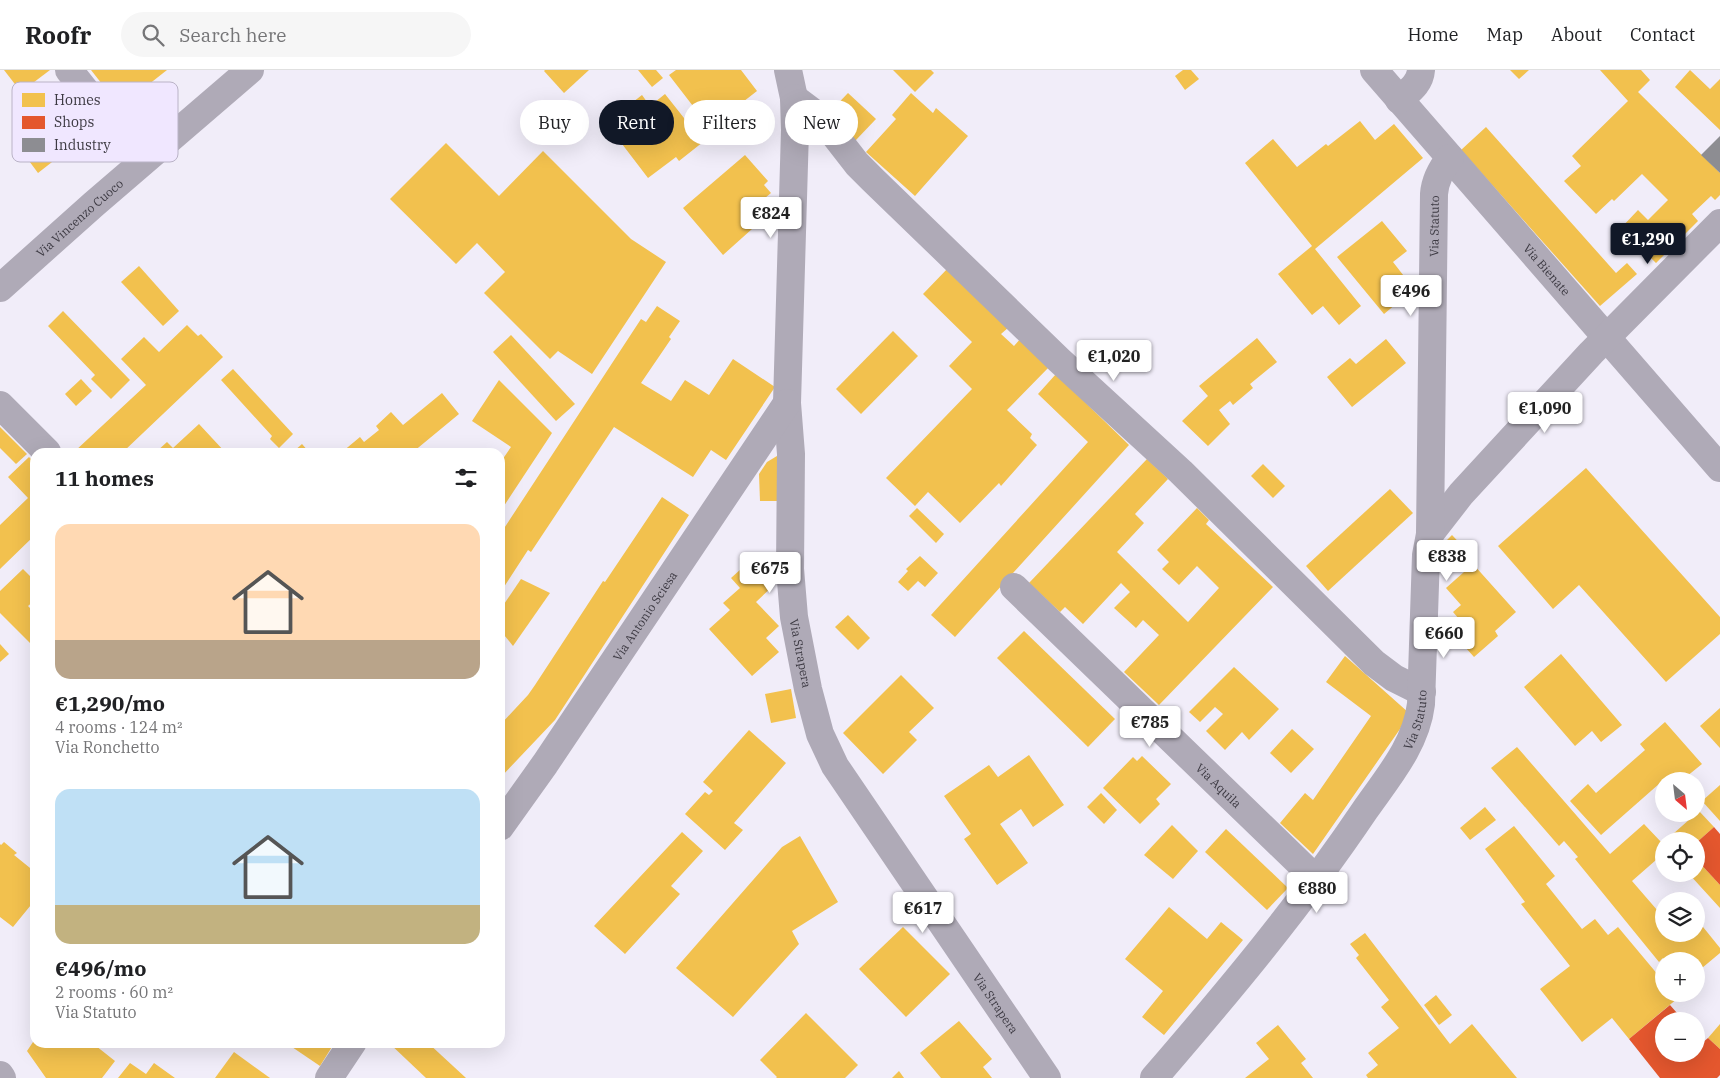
<!DOCTYPE html>
<html lang="en">
<head>
<meta charset="utf-8">
<style>
  :root { --surface:#fff; --page:#f6f6f6; --text:#202124; --muted:#757577; --line:#e0e0e0; --accent:#111827 }
  body { margin:0; font-family:"IBM Plex Serif",serif; background:var(--page); color:var(--text); height:100vh; display:flex; flex-direction:column; font-size:19px; white-space:nowrap }
  * { box-sizing:border-box; margin:0 }
  p { font-size:16px; color:var(--muted) }
  .icon { flex:none; width:28px; height:28px; fill:none; stroke:currentColor; stroke-width:2; stroke-linecap:round; stroke-linejoin:round }
  .map { position:relative; flex:1; overflow:hidden }
  .sheet { position:absolute; left:30px; top:378px; width:475px; height:600px; display:flex; flex-direction:column; background:var(--surface); border-radius:15px; box-shadow:0 5px 20px #0002 }
  .sheet>* { flex:none }
  .hud { position:absolute; left:520px; top:30px; width:475px; height:45px; display:flex; gap:10px }
  .needle { width:32px; rotate:152deg }
  .tools { position:absolute; left:1655px; top:702px; display:grid; gap:10px }
  .tools a { display:grid; place-items:center; width:50px; height:50px; border-radius:50%; background:var(--surface); box-shadow:0 5px 20px #0002; font-size:25px }
  .price { position:absolute; translate:-50% -42px; padding:0 11px; border-radius:5px; background:#fff; color:#222; font-size:16px; line-height:32px; filter:drop-shadow(0 1px 2px #0008) }
  .price::after { content:''; position:absolute; left:50%; top:30px; width:15px; height:11px; margin-left:-8px; background:inherit; clip-path:polygon(0 0,100% 0,50% 100%) }
  .price.selected { background:var(--accent); color:#fff }
  ul { padding:0; list-style:none }
  li { display:grid; align-content:center; gap:10px; height:265px; padding:0 25px }
  li span { display:grid; place-items:center; height:155px; border-radius:15px; color:#555 }
  li>.icon { margin-inline-start:auto }
  span .icon { width:90px; height:90px; fill:#fffc; stroke-width:1 }
  li b { font-size:21px }
  h2 { display:flex; justify-content:space-between; align-items:center; height:60px; padding:0 25px; font-size:21px }
  .chip { padding:0 18px; border-radius:22px; background:var(--surface); box-shadow:0 5px 20px #0002; font-size:18px; line-height:45px }
  .chip.selected { background:var(--accent); color:#fff }
  header { display:flex; align-items:center; gap:30px; box-sizing:border-box; height:70px; padding:0 25px; background:var(--surface); border-bottom:1px solid var(--line) }
  header strong { font-size:24px }
  nav { display:flex; gap:28px; margin-inline-start:auto; font-size:18px }
  .search { width:350px; height:45px; background:var(--page); display:flex; align-items:center; gap:12px; box-sizing:border-box; padding:0 18px; border-radius:28px; color:var(--muted); font-size:19px }
  .map>svg:first-child { display:block }
  .homes { fill:#f2c14e }
  .shops { fill:#e4572e }
  .industry { fill:#8d8d92 }
  .lines { fill:none; stroke-linecap:round; stroke-linejoin:round }
  .minor { stroke:#afaab7; stroke-width:28 }
  .labels { text-anchor:middle; dominant-baseline:central; stroke-width:5; stroke-linejoin:round; paint-order:stroke }
  .street-label { font-size:12px; fill:#3d3a43; stroke:#f0e7ff }
  .key { fill:#f0e7ff; stroke:#bab3c7; stroke-width:1 }
  .key-label { font-size:14px; fill:#3d3a43 }
</style>
</head>
<body>
<header>
<strong>Roofr</strong>
<div class="search"><svg class="icon" aria-label="search" viewBox="0 0 24 24"><circle cx="10" cy="10" r="6"/><path d="M15 15l6 6"/></svg>Search here</div>
<nav><a>Home</a><a>Map</a><a>About</a><a>Contact</a></nav>
</header>
<div class="map">
<svg width="1720" height="1008" viewBox="0 0 1720 1008">
  <rect width="100%" height="100%" fill="#f1edf9"/>
  <!-- homes -->
  <g class="homes">
    <polygon points="4,0 50,0 21,22"/>
    <polygon points="91,0 167,0 120,37"/>
    <polygon points="545,0 589,0 564,23 544,1"/>
    <polygon points="638,0 656,0 663,8 652,17"/>
    <polygon points="676,0 741,0 757,21 730,42 733,47 713,62 669,5"/>
    <polygon points="893,0 931,0 934,3 915,22"/>
    <polygon points="1183,0 1191,0 1199,9 1185,20 1175,6"/>
    <polygon points="1510,0 1529,0 1519,9"/>
    <polygon points="1600,0 1641,0 1650,10 1638,22 1720,103 1720,125 1715,130 1711,126 1692,144 1698,151 1656,193 1621,158 1638,140 1648,150 1668,130 1642,104 1614,131 1612,129 1596,144 1564,111 1581,96 1572,86 1628,31"/>
    <polygon points="1690,0 1710,19 1720,9 1720,60 1675,17"/>
    <polygon points="848,23 876,49 855,71 827,45"/>
    <polygon points="911,23 933,43 936,38 968,66 915,126 866,82 896,49 892,45"/>
    <polygon points="665,24 703,72 679,91 676,87 648,108 606,53 642,25 650,36"/>
    <polygon points="75,37 93,60 38,103 12,68 33,52 42,63"/>
    <polygon points="1360,51 1375,70 1394,54 1423,88 1315,179 1361,236 1339,255 1323,236 1312,245 1278,204 1312,176 1245,93 1273,69 1297,97 1326,74 1328,76"/>
    <polygon points="1486,57 1616,203 1627,193 1637,204 1600,236 1461,80"/>
    <polygon points="446,73 499,126 543,81 631,169 666,192 592,304 558,281 550,289 484,223 505,202 477,173 456,194 390,129"/>
    <polygon points="745,85 768,111 764,115 771,123 742,147 752,159 723,185 683,138"/>
    <polygon points="1382,151 1407,181 1393,192 1414,219 1384,244 1337,187"/>
    <polygon points="139,196 179,241 163,256 121,212"/>
    <polygon points="949,197 1009,257 1001,264 1014,276 1021,268 1050,296 1007,340 1032,364 1030,368 1037,375 1001,416 999,413 960,453 928,422 915,436 886,408 972,319 949,296 972,272 923,224"/>
    <polygon points="657,236 680,251 669,267 671,269 641,313 671,331 685,310 709,325 733,289 775,317 726,390 711,380 693,407 614,357 531,482 528,480 500,523 500,462 501,463 641,249 646,252"/>
    <polygon points="63,241 130,310 111,329 91,309 95,305 48,256"/>
    <polygon points="187,255 198,266 201,264 223,287 123,382 74,382 146,315 121,289 144,267 159,282"/>
    <polygon points="893,261 918,286 861,344 836,319"/>
    <polygon points="511,265 575,334 556,351 493,282"/>
    <polygon points="1257,268 1277,292 1250,314 1253,318 1233,335 1230,331 1219,340 1230,354 1208,376 1182,351 1208,326 1199,316"/>
    <polygon points="1386,269 1406,293 1352,337 1327,307 1350,288 1356,294"/>
    <polygon points="233,299 293,364 279,378 270,369 272,366 221,310"/>
    <polygon points="1056,304 1129,375 955,567 931,545 1088,372 1038,324"/>
    <polygon points="81,309 92,321 76,336 65,324"/>
    <polygon points="499,310 552,363 500,442 500,393 511,377 472,351"/>
    <polygon points="442,323 459,344 413,382 342,382 360,367 364,372 379,360 376,356 391,342 403,355"/>
    <polygon points="199,354 225,382 156,382 167,372 173,378"/>
    <polygon points="0,357 27,384 16,394 0,378"/>
    <polygon points="302,374 309,382 293,382"/>
    <polygon points="777,386 782,386 783,431 760,431 759,404 767,392"/>
    <polygon points="29,387 35,393 35,465 0,499 0,455 28,428 8,407"/>
    <polygon points="1147,389 1168,409 1135,444 1144,453 1117,482 1188,552 1219,518 1197,496 1179,515 1162,499 1169,492 1157,480 1197,438 1209,450 1206,454 1273,517 1159,635 1124,602 1159,565 1143,550 1136,558 1114,538 1130,522 1121,513 1083,554 1065,537 1060,542 1029,513"/>
    <polygon points="1263,394 1285,416 1273,428 1251,406"/>
    <polygon points="1586,398 1720,547 1720,564 1666,612 1579,515 1553,539 1498,476"/>
    <polygon points="1390,419 1413,443 1328,521 1306,496"/>
    <polygon points="662,427 689,445 555,650 500,708 500,655 528,625 535,615 603,511 605,512"/>
    <polygon points="917,438 944,464 936,473 909,446"/>
    <polygon points="1452,465 1466,480 1453,492 1444,484 1445,472"/>
    <polygon points="920,486 938,503 925,517 918,511 908,521 898,512 908,501 906,499"/>
    <polygon points="751,490 774,515 756,532 779,556 766,568 779,582 752,606 709,559 730,540 723,533 740,518 731,508"/>
    <polygon points="1473,494 1516,542 1495,561 1498,566 1474,587 1449,559 1459,549 1453,542 1461,535 1446,518"/>
    <polygon points="23,499 35,511 35,530 28,536 35,543 35,571 31,574 0,543 0,521"/>
    <polygon points="521,509 550,523 513,576 500,560 500,540"/>
    <polygon points="848,545 870,568 858,580 835,557"/>
    <polygon points="1024,561 1115,649 1088,677 997,588"/>
    <polygon points="0,574 9,584 0,592"/>
    <polygon points="1561,584 1622,655 1601,672 1592,661 1575,676 1524,617"/>
    <polygon points="1345,586 1409,643 1400,659 1313,784 1280,753 1305,723 1313,730 1371,646 1326,612"/>
    <polygon points="1234,597 1279,639 1249,670 1242,662 1225,680 1206,661 1223,644 1215,637 1200,652 1189,642"/>
    <polygon points="901,605 934,638 909,662 917,670 883,704 843,663"/>
    <polygon points="791,619 796,648 771,653 765,624"/>
    <polygon points="1720,638 1720,678 1700,656"/>
    <polygon points="1665,652 1702,694 1681,711 1673,711 1668,706 1601,765 1570,731 1588,714 1596,723 1645,680 1640,674"/>
    <polygon points="1292,659 1314,679 1291,703 1270,683"/>
    <polygon points="749,660 786,693 734,753 743,760 725,780 685,744 705,722 709,725 713,721 703,712"/>
    <polygon points="1517,677 1610,784 1644,754 1662,773 1664,772 1664,783 1632,811 1664,848 1664,864 1677,864 1680,867 1684,864 1696,864 1696,854 1699,852 1720,878 1720,883 1696,903 1696,891 1665,891 1663,888 1659,892 1575,789 1578,787 1564,771 1559,776 1491,698"/>
    <polygon points="1029,685 1064,735 1033,757 1021,739 1000,754 1028,793 997,815 964,769 971,764 944,726 989,695 998,707"/>
    <polygon points="1142,686 1171,714 1156,729 1160,734 1140,754 1103,718 1133,687 1137,691"/>
    <polygon points="1720,715 1720,751 1702,731"/>
    <polygon points="1101,723 1117,740 1104,754 1087,737"/>
    <polygon points="1485,737 1496,750 1470,770 1460,758"/>
    <polygon points="1699,741 1714,757 1696,773 1696,771 1665,771"/>
    <polygon points="1172,755 1198,781 1173,809 1144,785"/>
    <polygon points="1514,756 1555,806 1546,814 1582,859 1595,849 1608,865 1618,857 1664,912 1664,924 1674,924 1678,928 1629,969 1612,948 1582,972 1540,919 1570,896 1521,834 1525,832 1485,779"/>
    <polygon points="1226,759 1288,818 1267,840 1205,782"/>
    <polygon points="682,762 703,781 671,816 680,824 625,884 594,856"/>
    <polygon points="800,766 838,832 792,861 799,874 733,947 676,898 782,777"/>
    <polygon points="4,772 17,783 14,785 35,802 35,830 13,857 0,847 0,774 1,775"/>
    <polygon points="1696,789 1720,815 1720,838 1689,804 1696,804"/>
    <polygon points="1169,837 1207,869 1221,852 1243,870 1164,965 1142,947 1163,921 1125,889"/>
    <polygon points="903,857 950,904 906,947 859,899"/>
    <polygon points="1365,863 1450,974 1472,954 1517,1008 1368,1008 1366,1005 1378,995 1368,983 1399,958 1381,937 1389,930 1356,888 1359,885 1350,874"/>
    <polygon points="1436,925 1452,945 1439,955 1424,935"/>
    <polygon points="806,943 858,995 845,1008 776,1008 777,1007 760,990"/>
    <polygon points="959,951 992,989 983,997 992,1008 941,1008 920,983"/>
    <polygon points="1720,954 1720,979 1708,968"/>
    <polygon points="1278,955 1306,989 1301,993 1313,1008 1245,1008 1269,989 1256,973"/>
    <polygon points="35,969 35,972 91,972 115,991 102,1008 46,1008 27,981"/>
    <polygon points="295,972 335,972 320,996 292,977"/>
    <polygon points="388,972 427,972 466,1008 426,1008"/>
    <polygon points="234,982 270,1008 215,1008"/>
    <polygon points="130,993 146,1004 154,993 175,1008 118,1008"/>
    <polygon points="899,1001 904,1008 892,1008"/>
  </g>
  <!-- shops -->
  <g class="shops">
    <polygon points="1714,757 1720,764 1720,815 1696,789 1696,773"/>
    <polygon points="1670,935 1684,951 1664,951 1664,984 1696,984 1696,966 1702,973 1708,968 1720,979 1720,1005 1717,1008 1660,1008 1629,969"/>
  </g>
  <!-- industry -->
  <polygon class="industry" points="1720,66 1720,103 1701,85"/>
  <g class="lines">
    <!-- minor -->
    <g class="minor">
      <polyline points="69,0 142,92"/>
      <path id="s1" d="M788 0 794 28 795 60 787 333 791 384 790 499 794 547 808 619 820 664 835 696 1047 1008"/>
      <path id="s2" d="M1374 0 1720 398"/>
      <polyline points="794,28 814,43 829,58 857,94 873,110 1059,290 1181,402 1374,593 1394,608 1422,622"/>
      <path d="M1399 30C1409 21 1420 14 1421 0"/>
      <path id="s3" d="M0 218 94 134 250 0"/>
      <polyline points="0,335 47,382"/>
      <polyline points="1430,464 1461,424 1591,283 1720,153"/>
      <path id="s4" d="M1014 517 1317 810"/>
      <path id="s5" d="M500 757 545 694 787 333"/>
      <polyline points="0,1005 2,1008"/>
      <polyline points="329,1008 353,972"/>
      <path id="s6" d="M1154 1008C1229 921 1301 835 1365 740 1388 707 1416 675 1421 634L1426 485 1430 464 1434 124C1435 110 1441 99 1450 88"/>
    </g>
  </g>
  <g class="labels">
    <!-- street labels -->
    <g class="street-label">
      <text stroke="none"><textPath href="#s3" startOffset="106">Via Vincenzo Cuoco</textPath></text>
      <text stroke="none"><textPath href="#s6" startOffset="941">Via Statuto</textPath></text>
      <text stroke="none"><textPath href="#s2" startOffset="264">Via Bienate</textPath></text>
      <text stroke="none"><textPath href="#s5" startOffset="256">Via Antonio Sciesa</textPath></text>
      <text stroke="none"><textPath href="#s1" startOffset="585">Via Strapera</textPath></text>
      <text stroke="none"><textPath href="#s6" startOffset="446">Via Statuto</textPath></text>
      <text stroke="none"><textPath href="#s4" startOffset="285">Via Aquila</textPath></text>
      <text stroke="none"><textPath href="#s1" startOffset="990">Via Strapera</textPath></text>
    </g>
  </g>
  <!-- legend -->
  <rect x="12" y="12" width="166" height="80" rx="8" class="key"/>
  <rect x="22" y="23" width="23" height="14" fill="#f2c14e"/>
  <rect x="22" y="46" width="23" height="13" fill="#e4572e"/>
  <rect x="22" y="68" width="23" height="14" fill="#8d8d92"/>
  <g class="key-label">
    <text x="54" y="35">Homes</text>
    <text x="54" y="57">Shops</text>
    <text x="54" y="80">Industry</text>
  </g>
</svg>
<div class="tools">
<a><svg class="needle" viewBox="-14 -14 28 28"><path d="M0-13l5 13h-10z" fill="#e53935"/><path d="M0 13l5-13h-10z" fill="#757577"/></svg></a>
<a><svg class="icon" aria-label="locate" viewBox="0 0 24 24"><circle cx="12" cy="12" r="6"/><path d="M12 2v4M12 18v4M2 12h4M18 12h4"/></svg></a>
<a><svg class="icon" aria-label="layers" viewBox="0 0 24 24"><path d="M12 4l9 5-9 5-9-5zM3 14l9 5 9-5"/></svg></a>
<a>+</a>
<a>−</a>
</div>
<b class="price" style="left:771px;top:169px">€824</b>
<b class="price selected" style="left:1648px;top:195px">€1,290</b>
<b class="price" style="left:1411px;top:247px">€496</b>
<b class="price" style="left:1114px;top:312px">€1,020</b>
<b class="price" style="left:1545px;top:364px">€1,090</b>
<b class="price" style="left:1447px;top:512px">€838</b>
<b class="price" style="left:770px;top:524px">€675</b>
<b class="price" style="left:1444px;top:589px">€660</b>
<b class="price" style="left:1150px;top:678px">€785</b>
<b class="price" style="left:1317px;top:844px">€880</b>
<b class="price" style="left:923px;top:864px">€617</b>
<div class="hud">
<a class="chip">Buy</a>
<a class="chip selected">Rent</a>
<a class="chip">Filters</a>
<a class="chip">New</a>
</div>
<section class="sheet">
<h2>11 homes<svg class="icon" aria-label="filters" viewBox="0 0 24 24"><path d="M4 7h16M4 17h16"/><circle cx="9" cy="7" r="2"/><circle cx="15" cy="17" r="2"/></svg></h2>
<ul>
<li><span style="background:linear-gradient(#ffd9b3 75%,#b9a48a 0)"><svg class="icon" aria-label="home" viewBox="0 0 24 24"><path d="M3 11l9-7 9 7M6 9v11h12V9"/></svg></span><div><b>€1,290/mo</b><p>4 rooms · 124 m²</p><p>Via Ronchetto</p></div></li>
<li><span style="background:linear-gradient(#bfe0f5 75%,#c2b280 0)"><svg class="icon" aria-label="home" viewBox="0 0 24 24"><path d="M3 11l9-7 9 7M6 9v11h12V9"/></svg></span><div><b>€496/mo</b><p>2 rooms · 60 m²</p><p>Via Statuto</p></div></li>
</ul>
</section>
</div>
</body>
</html>
